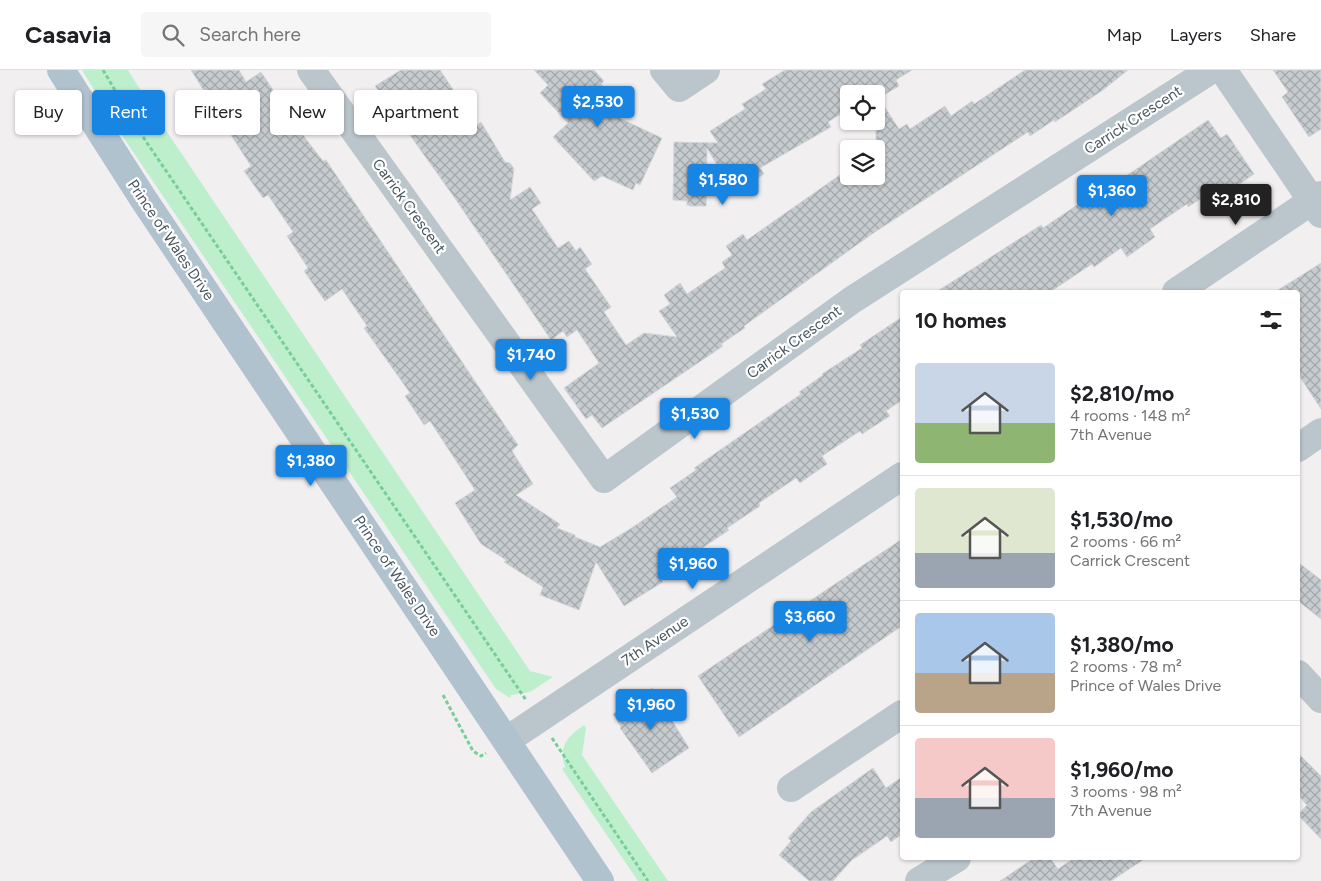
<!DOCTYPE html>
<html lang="en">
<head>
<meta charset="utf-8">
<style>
  :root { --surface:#fff; --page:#f6f6f6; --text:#202124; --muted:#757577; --line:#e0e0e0; --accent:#1885e3 }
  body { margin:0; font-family:Figtree,sans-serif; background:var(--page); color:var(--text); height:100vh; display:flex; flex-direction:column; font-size:19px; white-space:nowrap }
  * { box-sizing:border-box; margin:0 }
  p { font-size:16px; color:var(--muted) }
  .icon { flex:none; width:28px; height:28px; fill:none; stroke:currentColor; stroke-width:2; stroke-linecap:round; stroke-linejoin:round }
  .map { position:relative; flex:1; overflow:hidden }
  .panel { position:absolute; left:900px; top:220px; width:400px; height:570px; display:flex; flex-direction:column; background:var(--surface); border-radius:5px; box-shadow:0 1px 4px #0004 }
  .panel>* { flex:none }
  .hud { position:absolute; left:15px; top:20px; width:475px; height:45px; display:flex; gap:10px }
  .tools { position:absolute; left:840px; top:15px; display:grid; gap:10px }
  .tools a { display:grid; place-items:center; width:45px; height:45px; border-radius:5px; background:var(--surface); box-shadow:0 1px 4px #0004; font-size:25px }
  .price { position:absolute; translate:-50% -42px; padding:0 11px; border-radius:5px; background:var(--accent); color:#fff; font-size:16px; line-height:32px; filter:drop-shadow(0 1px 2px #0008) }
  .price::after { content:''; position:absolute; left:50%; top:30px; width:15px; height:11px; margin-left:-8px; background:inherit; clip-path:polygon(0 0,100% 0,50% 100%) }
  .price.current { background:#222; color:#fff }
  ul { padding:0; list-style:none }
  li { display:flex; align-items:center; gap:15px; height:125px; padding:0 15px }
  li+li { border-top:1px solid var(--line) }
  li span { display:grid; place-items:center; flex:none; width:140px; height:100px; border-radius:5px; color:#555 }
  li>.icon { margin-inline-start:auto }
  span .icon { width:60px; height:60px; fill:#fffc; stroke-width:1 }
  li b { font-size:21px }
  h2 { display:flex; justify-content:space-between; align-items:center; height:60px; padding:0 15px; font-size:21px }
  .chip { padding:0 18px; border-radius:5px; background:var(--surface); box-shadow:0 1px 4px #0004; font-size:18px; line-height:45px }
  .chip.current { background:var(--accent); color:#fff }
  header { display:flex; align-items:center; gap:30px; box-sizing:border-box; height:70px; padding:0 25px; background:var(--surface); border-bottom:1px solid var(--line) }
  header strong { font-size:24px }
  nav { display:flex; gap:28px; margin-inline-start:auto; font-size:18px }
  .search { width:350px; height:45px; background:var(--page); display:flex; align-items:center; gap:12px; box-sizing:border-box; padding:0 18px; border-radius:5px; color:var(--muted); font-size:19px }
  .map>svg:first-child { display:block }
  .green { fill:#beefcc }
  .building { fill:url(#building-cross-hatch); stroke:#d3d6db }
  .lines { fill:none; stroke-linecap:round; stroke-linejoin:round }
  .path { stroke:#76ce9a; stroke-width:3; stroke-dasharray:4 2.5; stroke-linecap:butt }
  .minor { stroke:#bbc5cc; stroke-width:28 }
  .major { stroke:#afc2ce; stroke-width:28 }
  .labels { text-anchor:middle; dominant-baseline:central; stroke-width:4.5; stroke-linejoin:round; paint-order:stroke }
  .street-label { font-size:15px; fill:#47555d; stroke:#fff }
</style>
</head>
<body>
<header>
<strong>Casavia</strong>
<div class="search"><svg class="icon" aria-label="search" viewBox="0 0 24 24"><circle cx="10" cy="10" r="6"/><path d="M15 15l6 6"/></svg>Search here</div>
<nav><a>Map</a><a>Layers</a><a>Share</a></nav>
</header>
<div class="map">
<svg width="1321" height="811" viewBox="0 0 1321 811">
  <defs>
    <pattern id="building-cross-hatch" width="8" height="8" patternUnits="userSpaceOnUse" patternTransform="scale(1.25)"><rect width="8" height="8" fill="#c6cbcf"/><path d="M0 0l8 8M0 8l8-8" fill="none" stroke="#a3a8ab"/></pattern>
  </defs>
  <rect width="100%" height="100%" fill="#f2eff0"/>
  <!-- green -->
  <g class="green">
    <polygon points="82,0 128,0 165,59 530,601 553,607 530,622 511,625 510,628 496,619 123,67"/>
    <path d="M584 655 586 658 582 685 668 811H638L562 699 565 697C558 676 568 666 584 655Z"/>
  </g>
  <!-- building -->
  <g class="building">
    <polygon points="191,0 239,0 246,12 261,2 306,69 323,91 326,90 518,375 512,381 533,414 516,425 560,454 557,458 575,465 575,467 600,477 630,459 677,427 670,418 696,400 694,398 801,324 799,322 823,305 822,304 862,278 860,275 902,247 902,330 886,341 890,346 862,364 860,361 822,386 827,394 800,413 796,408 759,433 760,436 727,458 729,460 659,507 663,512 624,536 596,492 579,540 540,525 543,517 504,492 506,490 481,474 455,433 475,420 430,351 424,355 405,326 410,323 364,258 367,256 342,219 325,231 304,201 308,198 287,166 293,162 268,125 263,128 244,101 251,96 225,56 216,62 199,36 209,29"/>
    <polygon points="401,0 440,0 477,55 481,52 505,92 510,93 514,99 510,130 530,117 541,133 532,139 558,178 569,171 576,181 580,177 592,194 585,199 611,237 604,242 626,275 644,263 677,267 659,241 670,234 664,225 680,213 687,224 725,198 722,192 732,185 726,176 743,164 747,170 844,102 852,113 863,106 876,106 876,92 886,85 876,70 876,22 849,24 849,39 828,52 831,57 760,98 764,104 734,123 707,78 706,136 691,136 687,135 687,131 673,130 674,72 718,73 710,61 745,39 742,34 766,19 762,14 785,0 912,0 896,10 899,16 879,28 899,59 907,54 910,59 945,36 951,46 972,31 974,34 1025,0 1128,0 1103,20 1055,52 1054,50 1030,66 1028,62 872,164 744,256 745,258 721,274 723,276 602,358 592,345 586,349 564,318 599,293 577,260 567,267 563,261 551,270 454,127 375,16"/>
    <polygon points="534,0 594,0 604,11 601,14 623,38 615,46 662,68 640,115 636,113 633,120 602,106 594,111 553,67 568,53 540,23 548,15"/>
    <polygon points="1273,0 1321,0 1321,59 1309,67 1282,27 1288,22"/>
    <polygon points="1208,50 1221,68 1227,64 1254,104 1227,123 1222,115 1188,137 1187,134 1150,159 1155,167 1127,187 1121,178 1094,197 1092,194 1050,222 936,222 1041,155 1043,158 1108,114 1110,117"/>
    <polygon points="1321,193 1321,339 1298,304 1298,222 1275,222"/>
    <polygon points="902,469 902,556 739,667 698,606"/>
    <polygon points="1298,492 1321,510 1321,549 1298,531"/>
    <polygon points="652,618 689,678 652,703 620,658 621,657 613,644"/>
    <polygon points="1298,683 1321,706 1321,769 1298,745 1307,735 1298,725"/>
    <polygon points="873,698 886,718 902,707 902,764 891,772 887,766 852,790 833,811 809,811 779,785 791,771 788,768 811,742"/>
    <polygon points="1034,788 1050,788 1058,799 1074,788 1146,788 1111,811 1000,811"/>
  </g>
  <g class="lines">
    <!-- path -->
    <g class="path">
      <polyline points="103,0 141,64 526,630"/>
      <polyline points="443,625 473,681 481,686 486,683"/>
      <polyline points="552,668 648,811"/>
    </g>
    <!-- minor -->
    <g class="minor">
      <polyline points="311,0 604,409 852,230 1211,0"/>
      <polyline points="664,0 679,18 706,0"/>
      <polyline points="1223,0 1321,144"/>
      <polyline points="1176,222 1321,125"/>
      <polyline points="1298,378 1321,362"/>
      <polyline points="1298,604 1321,629"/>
      <polyline points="507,670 902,406"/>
      <polyline points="791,718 902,644"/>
      <polyline points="919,811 957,788"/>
    </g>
    <!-- major -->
    <polyline class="major" points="61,0 144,130 600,811"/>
  </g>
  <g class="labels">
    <!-- street labels -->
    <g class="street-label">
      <text transform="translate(1133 50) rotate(-33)">Carrick Crescent</text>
      <text transform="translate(409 136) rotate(54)">Carrick Crescent</text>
      <text transform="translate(171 170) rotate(56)">Prince of Wales Drive</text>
      <text transform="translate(794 272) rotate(-36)">Carrick Crescent</text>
      <text transform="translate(397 506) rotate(56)">Prince of Wales Drive</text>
      <text transform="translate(655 571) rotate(-34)">7th Avenue</text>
    </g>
  </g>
</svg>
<div class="tools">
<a><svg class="icon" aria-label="locate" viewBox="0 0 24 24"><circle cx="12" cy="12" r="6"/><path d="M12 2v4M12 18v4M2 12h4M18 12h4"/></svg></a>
<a><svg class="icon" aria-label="layers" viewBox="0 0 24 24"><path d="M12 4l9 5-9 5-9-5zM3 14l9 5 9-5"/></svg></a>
</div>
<b class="price" style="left:598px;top:58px">$2,530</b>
<b class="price" style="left:723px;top:136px">$1,580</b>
<b class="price" style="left:1112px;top:147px">$1,360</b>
<b class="price current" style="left:1236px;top:156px">$2,810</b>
<b class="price" style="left:531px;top:311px">$1,740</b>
<b class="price" style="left:695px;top:370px">$1,530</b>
<b class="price" style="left:311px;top:417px">$1,380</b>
<b class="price" style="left:693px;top:520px">$1,960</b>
<b class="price" style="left:810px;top:573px">$3,660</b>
<b class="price" style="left:651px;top:661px">$1,960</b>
<div class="hud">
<a class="chip">Buy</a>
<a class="chip current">Rent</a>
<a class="chip">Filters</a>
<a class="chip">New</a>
<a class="chip">Apartment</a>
</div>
<section class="panel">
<h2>10 homes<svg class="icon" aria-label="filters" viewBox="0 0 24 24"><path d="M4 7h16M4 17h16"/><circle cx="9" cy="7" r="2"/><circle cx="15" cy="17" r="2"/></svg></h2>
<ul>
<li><span style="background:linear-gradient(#c9d6e8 60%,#8fb573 0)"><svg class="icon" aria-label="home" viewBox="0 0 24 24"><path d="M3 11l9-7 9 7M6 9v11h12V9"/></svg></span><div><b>$2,810/mo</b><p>4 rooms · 148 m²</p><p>7th Avenue</p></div></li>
<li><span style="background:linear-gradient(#dfe7d0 65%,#9aa5b1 0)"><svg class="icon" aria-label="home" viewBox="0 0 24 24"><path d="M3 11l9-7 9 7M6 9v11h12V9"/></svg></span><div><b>$1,530/mo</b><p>2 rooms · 66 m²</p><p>Carrick Crescent</p></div></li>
<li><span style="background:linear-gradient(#a9c7e8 60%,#b9a48a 0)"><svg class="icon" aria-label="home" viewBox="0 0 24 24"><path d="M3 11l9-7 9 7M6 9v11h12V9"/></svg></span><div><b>$1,380/mo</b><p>2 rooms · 78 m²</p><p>Prince of Wales Drive</p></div></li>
<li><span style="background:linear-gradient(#f6c9c9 60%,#9aa5b1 0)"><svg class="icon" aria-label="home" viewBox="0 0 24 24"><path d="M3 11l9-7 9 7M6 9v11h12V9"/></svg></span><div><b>$1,960/mo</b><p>3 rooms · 98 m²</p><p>7th Avenue</p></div></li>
</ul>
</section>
</div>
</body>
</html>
